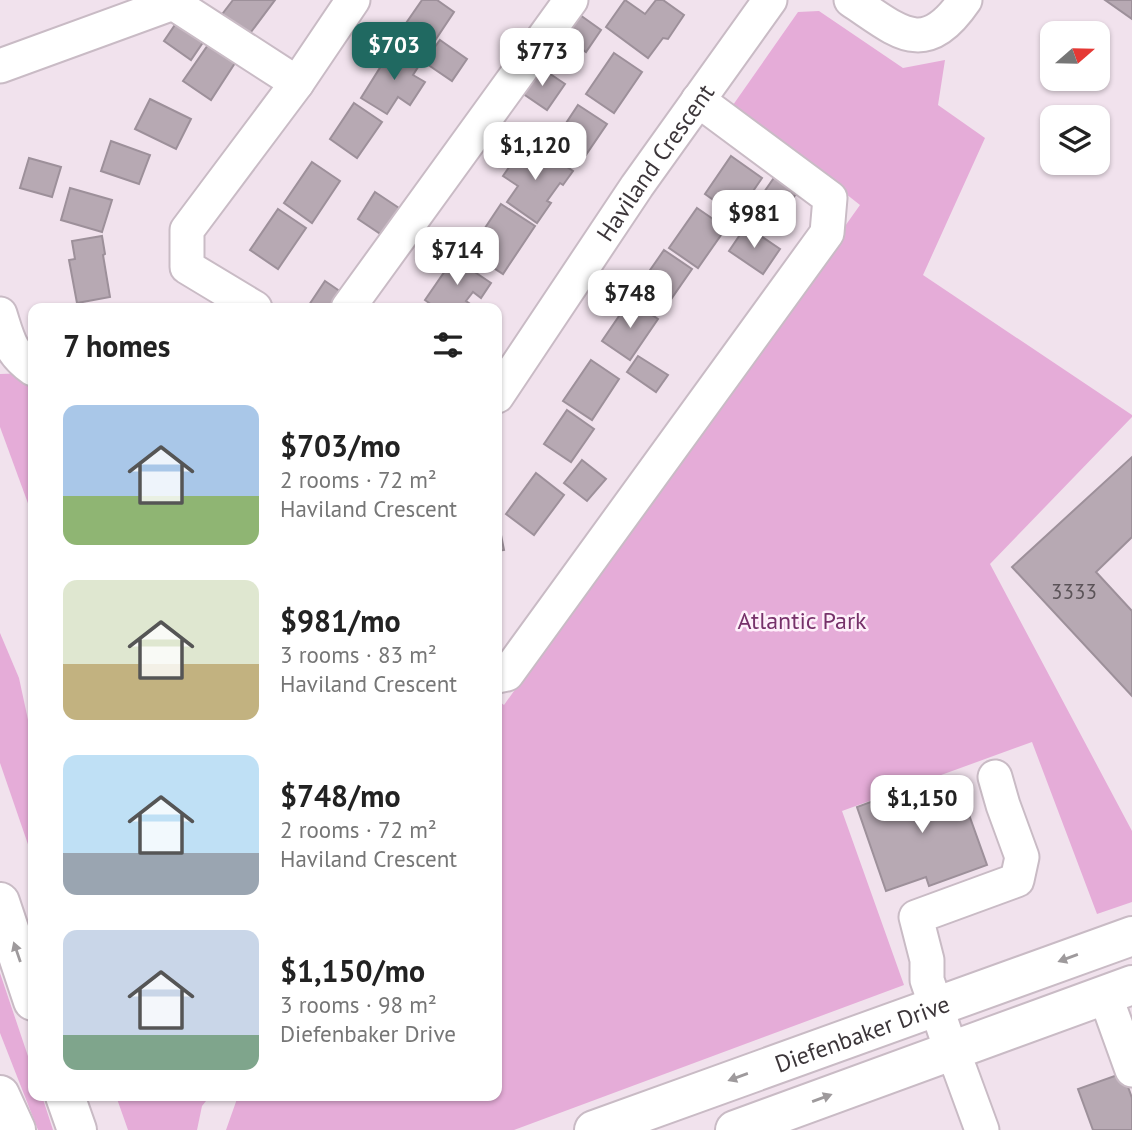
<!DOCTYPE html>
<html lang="en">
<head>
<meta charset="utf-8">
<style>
  :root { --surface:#fff; --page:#f2f2f2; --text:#222; --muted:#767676; --accent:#206961 }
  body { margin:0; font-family:"PT Sans",sans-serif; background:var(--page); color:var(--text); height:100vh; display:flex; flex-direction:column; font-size:26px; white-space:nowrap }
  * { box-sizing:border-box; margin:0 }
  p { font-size:23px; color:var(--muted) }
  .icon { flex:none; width:38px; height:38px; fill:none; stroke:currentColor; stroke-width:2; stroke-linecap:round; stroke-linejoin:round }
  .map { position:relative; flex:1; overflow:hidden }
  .drawer { position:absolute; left:28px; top:303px; width:474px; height:798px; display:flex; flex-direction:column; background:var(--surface); border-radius:14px; box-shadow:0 2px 5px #0004 }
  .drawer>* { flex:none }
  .needle { width:46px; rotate:70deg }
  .tools { position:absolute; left:1040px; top:21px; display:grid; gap:14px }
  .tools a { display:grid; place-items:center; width:70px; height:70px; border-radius:14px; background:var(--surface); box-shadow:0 2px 5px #0004; font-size:35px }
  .price { position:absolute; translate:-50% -60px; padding:0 16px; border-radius:14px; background:#fff; color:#222; font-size:23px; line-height:46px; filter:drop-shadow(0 2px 4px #0008) }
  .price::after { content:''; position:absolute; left:50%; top:42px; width:21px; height:16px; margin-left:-10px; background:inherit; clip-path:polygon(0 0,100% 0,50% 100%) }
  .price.on { background:var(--accent); color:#fff }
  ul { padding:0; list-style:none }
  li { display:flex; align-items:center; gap:21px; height:175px; padding:0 35px }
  li span { display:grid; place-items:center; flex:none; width:196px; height:140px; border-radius:14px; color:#555 }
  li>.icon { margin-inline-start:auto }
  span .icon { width:84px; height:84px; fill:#fffc; stroke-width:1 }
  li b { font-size:30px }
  h2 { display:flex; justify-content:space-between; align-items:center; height:84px; padding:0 35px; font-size:30px }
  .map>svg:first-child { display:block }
  .green { fill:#e5acd8 }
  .building { fill:#b7a9b3; stroke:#9d909a; stroke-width:2 }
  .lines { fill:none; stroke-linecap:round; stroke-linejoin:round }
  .minor-casing { stroke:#c9bbc5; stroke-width:37 }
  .major-casing { stroke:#c9bbc5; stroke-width:42 }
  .highway-casing { stroke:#c9bbc5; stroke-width:42 }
  .minor { stroke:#fff; stroke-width:33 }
  .major { stroke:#fff; stroke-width:38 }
  .highway { stroke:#fff; stroke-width:38 }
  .oneway { fill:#9e9a9c }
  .labels { text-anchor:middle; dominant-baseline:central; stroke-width:5; stroke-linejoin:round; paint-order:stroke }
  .number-label { font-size:21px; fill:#5b5358 }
  .street-label { font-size:24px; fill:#3c363a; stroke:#feeffa }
  .park-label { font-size:24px; fill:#76316a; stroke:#feeffa }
</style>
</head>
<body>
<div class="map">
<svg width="1132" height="1130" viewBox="0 0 1132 1130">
  <rect width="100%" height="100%" fill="#f1e2ed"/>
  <!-- green -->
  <g class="green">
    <polygon points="819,11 903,68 945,60 938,105 985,138 923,275 1132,415 1132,417 990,564 1132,831 1132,902 1097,914 1032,742 842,811 904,985 514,1130 226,1130 238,1096 497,1096 497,700 504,705 860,205 733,105 798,12"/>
    <polygon points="33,373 33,517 0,427 0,374"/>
    <polygon points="0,633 19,678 33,743 33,859 0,763"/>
    <polygon points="0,973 33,1071 33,1096 42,1096 53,1130 38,1130 0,1033"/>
    <polygon points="116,1096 210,1096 202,1106 197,1130 128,1130"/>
  </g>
  <!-- building -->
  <g class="building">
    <polygon points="233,0 275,0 248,36 220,17"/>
    <polygon points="422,0 437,0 454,12 430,48 402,29"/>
    <polygon points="625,0 645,14 656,0 663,0 684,15 668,39 663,38 648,58 606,27"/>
    <polygon points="1105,0 1132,0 1132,19"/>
    <polygon points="573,10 601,30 586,52 558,32"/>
    <polygon points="181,16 208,35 191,60 164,41"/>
    <polygon points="440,40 467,59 452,81 424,62"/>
    <polygon points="208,45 235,63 211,100 183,81"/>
    <polygon points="393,47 420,64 413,75 425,82 410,105 398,97 387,114 361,98"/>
    <polygon points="614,53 642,72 614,113 586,94"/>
    <polygon points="537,65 565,84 547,110 519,91"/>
    <polygon points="150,99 191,119 176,149 135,129"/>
    <polygon points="354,103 382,122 357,158 330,139"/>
    <polygon points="578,105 607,124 579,165 551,146"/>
    <polygon points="111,141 150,155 139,184 101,171"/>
    <polygon points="536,146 573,171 563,185 560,183 547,201 551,203 537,223 507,202 518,186 503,176 518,154 527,160"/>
    <polygon points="731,156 762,178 736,216 705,194"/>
    <polygon points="29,158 61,167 52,197 20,188"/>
    <polygon points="312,162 340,181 312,223 284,203"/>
    <polygon points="778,172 800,188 785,210 762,195"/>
    <polygon points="70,188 112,200 102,232 61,220"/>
    <polygon points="375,192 399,208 382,235 358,219"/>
    <polygon points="501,204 535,226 503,274 469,252"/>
    <polygon points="697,208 726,228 698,268 669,248"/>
    <polygon points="278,209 306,228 278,269 250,250"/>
    <polygon points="746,226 780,249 763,274 729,251"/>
    <polygon points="102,236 105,254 103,255 110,297 77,303 69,260 75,259 72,241"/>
    <polygon points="664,250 692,269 667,305 639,286"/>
    <polygon points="454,258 491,283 481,298 473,292 466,301 476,308 436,308 425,300"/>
    <polygon points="325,281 341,292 330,308 313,308 309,305"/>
    <polygon points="630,300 658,319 630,360 602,341"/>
    <polygon points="638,356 668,375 656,392 627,372"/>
    <polygon points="591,360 619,379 592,420 563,401"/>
    <polygon points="567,410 594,429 571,462 544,444"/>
    <polygon points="1132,457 1132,537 1096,572 1132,611 1132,696 1012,567"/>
    <polygon points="582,460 606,479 587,501 564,483"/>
    <polygon points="536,473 564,495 534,535 506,514"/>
    <polygon points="497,520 498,520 504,550 497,551"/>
    <polygon points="935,778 939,791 958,784 987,865 929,886 926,877 886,891 857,807"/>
    <polygon points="1123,1073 1132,1098 1132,1130 1093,1130 1078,1089"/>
  </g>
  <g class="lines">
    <defs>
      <g id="minor">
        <path d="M851 0C898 31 924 60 965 0"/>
        <polyline points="0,66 173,3 297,83"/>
        <polyline points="255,308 187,267 187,230 297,83 353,0"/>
        <polyline points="348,308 571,0"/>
        <path d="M0 314C8 339 10 353 33 369"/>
        <path id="s1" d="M497 396 637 186 770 0"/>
        <polyline points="497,676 507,674 827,233 830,198 698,100"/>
        <polyline points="1105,995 1132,1070"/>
        <polyline points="982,1130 960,1070 951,1050 927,980 927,960 916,917 1017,880 1022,857 1003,805 995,777"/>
      </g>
      <g id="major">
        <path id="s2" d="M594 1130 1132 936"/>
        <polyline points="735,1130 1132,985"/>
      </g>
      <g id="highway">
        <polyline points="0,902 33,1001"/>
        <polyline points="0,1095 16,1130"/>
        <polyline points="65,1096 77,1130"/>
      </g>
    </defs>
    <!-- minor casing -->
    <use href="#minor" class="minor-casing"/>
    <!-- major casing -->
    <use href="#major" class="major-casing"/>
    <!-- highway casing -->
    <use href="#highway" class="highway-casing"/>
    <!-- minor -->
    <use href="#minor" class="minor"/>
    <!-- major -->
    <use href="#major" class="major"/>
    <!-- highway -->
    <use href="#highway" class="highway"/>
  </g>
  <!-- one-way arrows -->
  <defs><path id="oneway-solid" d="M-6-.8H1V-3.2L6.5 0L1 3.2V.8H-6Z" transform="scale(1.75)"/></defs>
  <g class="oneway">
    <use href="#oneway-solid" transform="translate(17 952) rotate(-109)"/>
    <use href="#oneway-solid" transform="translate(1068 958) rotate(160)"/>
    <use href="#oneway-solid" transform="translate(738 1077) rotate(160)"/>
    <use href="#oneway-solid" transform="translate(822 1098) rotate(-20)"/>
  </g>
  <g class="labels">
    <!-- number labels -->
    <g class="number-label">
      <text x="1074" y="591">3333</text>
    </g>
    <!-- street labels -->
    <g class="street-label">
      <text stroke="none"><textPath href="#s1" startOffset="282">Haviland Crescent</textPath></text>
      <text stroke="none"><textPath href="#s2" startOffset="285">Diefenbaker Drive</textPath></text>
    </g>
    <!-- park labels -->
    <g class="park-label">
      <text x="802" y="620">Atlantic Park</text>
    </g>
  </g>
</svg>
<div class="tools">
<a><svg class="needle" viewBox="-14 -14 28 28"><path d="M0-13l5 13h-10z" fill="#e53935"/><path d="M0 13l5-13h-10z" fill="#767676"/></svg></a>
<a><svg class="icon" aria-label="layers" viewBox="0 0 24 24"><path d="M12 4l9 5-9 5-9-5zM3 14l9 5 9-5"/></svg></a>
</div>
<b class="price on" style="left:394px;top:82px">$703</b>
<b class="price" style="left:542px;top:88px">$773</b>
<b class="price" style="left:535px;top:182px">$1,120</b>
<b class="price" style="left:754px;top:250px">$981</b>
<b class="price" style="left:457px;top:287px">$714</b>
<b class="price" style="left:630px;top:330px">$748</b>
<b class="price" style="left:922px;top:835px">$1,150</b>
<section class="drawer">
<h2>7 homes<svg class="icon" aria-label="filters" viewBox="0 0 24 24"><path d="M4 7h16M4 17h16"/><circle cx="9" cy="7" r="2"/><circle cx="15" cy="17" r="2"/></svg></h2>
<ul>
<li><span style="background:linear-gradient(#a9c7e8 65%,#8fb573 0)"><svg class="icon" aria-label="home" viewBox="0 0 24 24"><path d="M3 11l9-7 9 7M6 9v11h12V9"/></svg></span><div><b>$703/mo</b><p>2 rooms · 72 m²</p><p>Haviland Crescent</p></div></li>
<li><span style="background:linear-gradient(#dfe7d0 60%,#c2b280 0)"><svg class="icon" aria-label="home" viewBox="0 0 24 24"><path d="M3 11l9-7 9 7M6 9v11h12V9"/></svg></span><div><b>$981/mo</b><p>3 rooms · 83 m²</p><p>Haviland Crescent</p></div></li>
<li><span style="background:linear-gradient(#bfe0f5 70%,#9aa5b1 0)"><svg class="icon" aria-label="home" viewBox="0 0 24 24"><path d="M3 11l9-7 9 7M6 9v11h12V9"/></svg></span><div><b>$748/mo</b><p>2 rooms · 72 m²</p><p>Haviland Crescent</p></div></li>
<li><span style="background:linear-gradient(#c9d6e8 75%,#7fa58c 0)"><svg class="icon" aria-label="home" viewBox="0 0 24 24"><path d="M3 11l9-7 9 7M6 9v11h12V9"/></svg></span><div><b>$1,150/mo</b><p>3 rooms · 98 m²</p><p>Diefenbaker Drive</p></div></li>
</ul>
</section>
</div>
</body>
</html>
